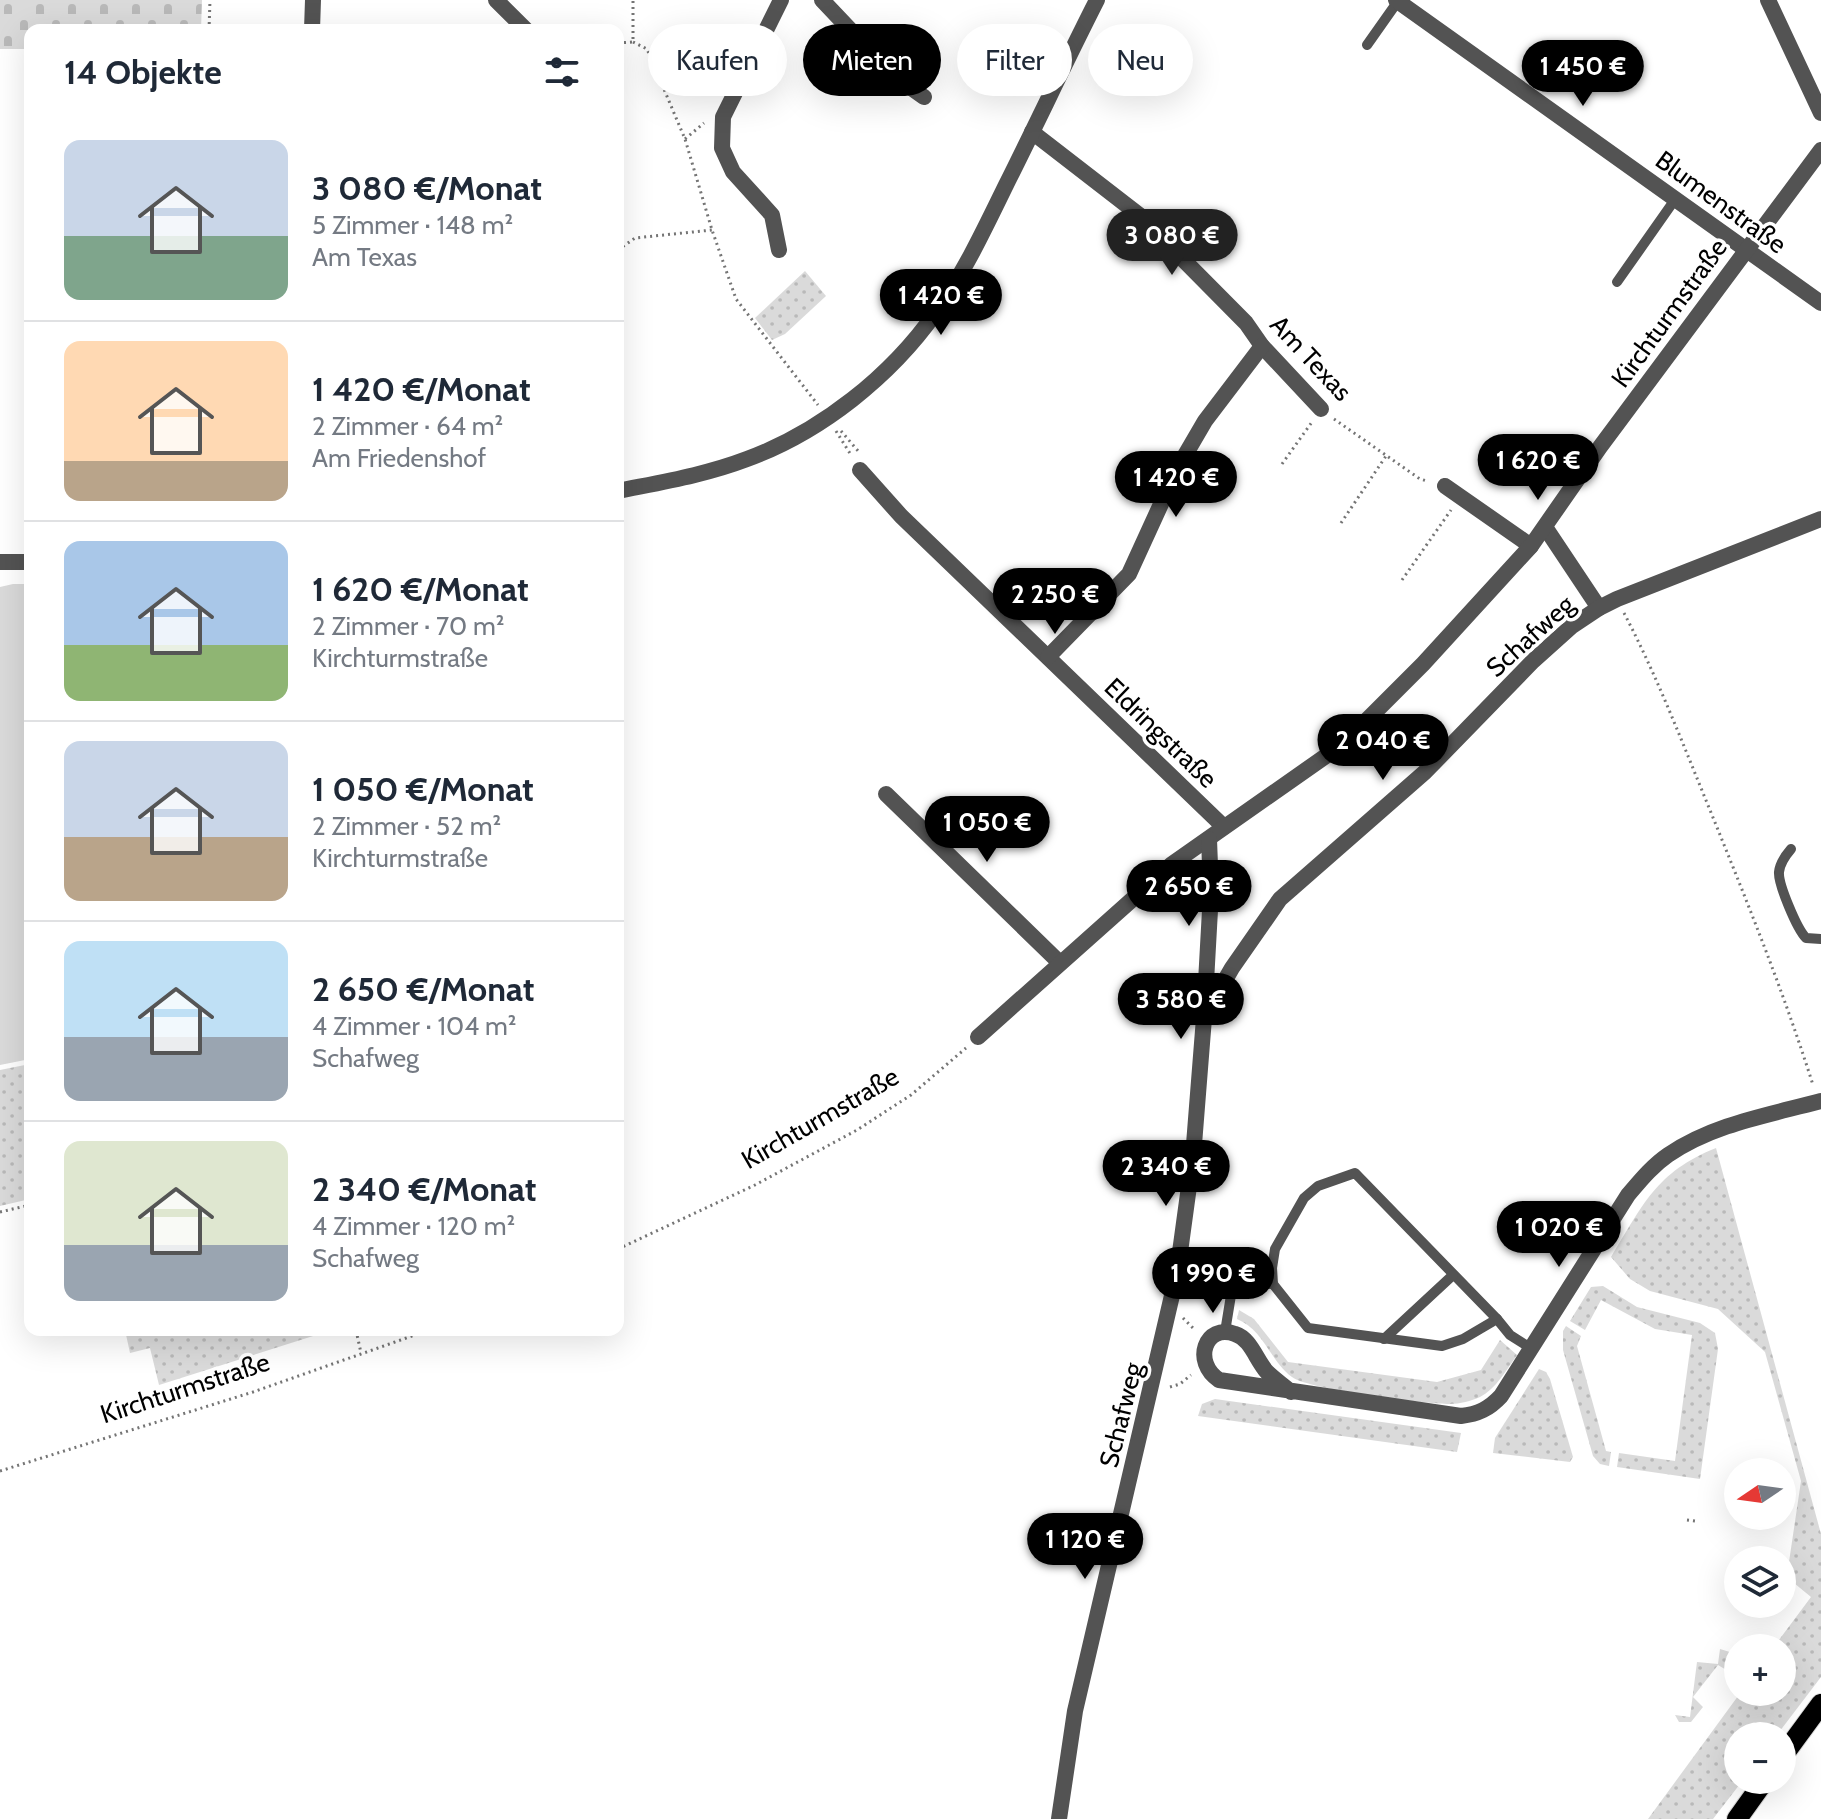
<!DOCTYPE html>
<html lang="de">
<head>
<meta charset="utf-8">
<style>
  :root { --surface:#fff; --page:#f2f2f3; --text:#1f2937; --muted:#747a83; --line:#e0e1e3; --accent:#000 }
  body { margin:0; font-family:Cabin,sans-serif; background:var(--page); color:var(--text); height:100vh; display:flex; flex-direction:column; font-size:30px; white-space:nowrap }
  * { box-sizing:border-box; margin:0 }
  p { font-size:26px; color:var(--muted) }
  .icon { flex:none; width:44px; height:44px; fill:none; stroke:currentColor; stroke-width:2; stroke-linecap:round; stroke-linejoin:round }
  .map { position:relative; flex:1; overflow:hidden }
  .drawer { position:absolute; left:24px; top:24px; width:600px; height:1312px; display:flex; flex-direction:column; background:var(--surface); border-radius:16px; box-shadow:0 8px 32px #0002 }
  .drawer>* { flex:none }
  .banner { position:absolute; left:648px; top:24px; width:760px; height:72px; display:flex; gap:16px }
  .needle { width:52px; rotate:257deg }
  .fabs { position:absolute; left:1724px; top:1458px; display:grid; gap:16px }
  .fabs a { display:grid; place-items:center; width:72px; height:72px; border-radius:50%; background:var(--surface); box-shadow:0 8px 32px #0002; font-size:40px }
  .price { position:absolute; translate:-50% -68px; padding:0 18px; border-radius:28px; background:var(--accent); color:#fff; font-size:26px; line-height:52px; filter:drop-shadow(0 2px 4px #0008) }
  .price::after { content:''; position:absolute; left:50%; top:48px; width:24px; height:18px; margin-left:-12px; background:inherit; clip-path:polygon(0 0,100% 0,50% 100%) }
  .price.active { background:#222; color:#fff }
  ul { padding:0; list-style:none }
  li { display:flex; align-items:center; gap:24px; height:200px; padding:0 40px }
  li+li { border-top:2px solid var(--line) }
  li span { display:grid; place-items:center; flex:none; width:224px; height:160px; border-radius:16px; color:#555 }
  li>.icon { margin-inline-start:auto }
  span .icon { width:96px; height:96px; fill:#fffc; stroke-width:1 }
  li b { font-size:34px }
  h2 { display:flex; justify-content:space-between; align-items:center; height:96px; padding:0 40px; font-size:34px }
  .pill { padding:0 28px; border-radius:36px; background:var(--surface); box-shadow:0 8px 32px #0002; font-size:28px; line-height:72px }
  .pill.active { background:var(--accent); color:#fff }
  .map>svg:first-child { display:block }
  .grass { fill:url(#grass-dots) }
  .cemetery { fill:url(#cemetery-stones) }
  .garden { fill:#dadada }
  .lines { fill:none; stroke-linecap:round; stroke-linejoin:round }
  .primary-casing { stroke:#dbdbdb; stroke-width:22 }
  .path { stroke:#757575; stroke-width:3; stroke-dasharray:2 4; stroke-linecap:butt }
  .service { stroke:#535353; stroke-width:10 }
  .minor { stroke:#535353; stroke-width:16 }
  .primary { stroke:#000; stroke-width:20 }
  .labels { text-anchor:middle; dominant-baseline:central; stroke-width:7; stroke-linejoin:round; paint-order:stroke }
  .street-label { font-size:26px; fill:#000; stroke:#fff }
</style>
</head>
<body>
<div class="map">
<svg width="1821" height="1819" viewBox="0 0 1821 1819">
  <defs>
    <pattern id="grass-dots" width="8" height="8" patternUnits="userSpaceOnUse" patternTransform="scale(2)"><rect width="8" height="8" fill="#dadada"/><path d="M2 2h.1M6 6h.1" fill="none" stroke="#b9b9b9" stroke-width="1.8" stroke-linecap="round"/></pattern>
    <pattern id="cemetery-stones" width="16" height="16" patternUnits="userSpaceOnUse" patternTransform="scale(2)"><rect width="16" height="16" fill="#dadada"/><path d="M2 7V4a2 2 0 0 1 4 0v3zM10 15v-3a2 2 0 0 1 4 0v3z" fill="#b9b9b9"/></pattern>
  </defs>
  <rect width="100%" height="100%" fill="#fff"/>
  <!-- grass -->
  <g class="grass">
    <polygon points="805,271 826,296 785,334 772,340 755,318"/>
    <polygon points="30,1064 30,1199 0,1206 0,1070"/>
    <path d="M1716 1148 1821 1534V1677L1776 1736H1738V1780H1743L1713 1819H1648L1741 1692H1782V1648H1773L1811 1597 1794 1583 1782 1590 1783 1562H1789L1801 1481 1765 1352 1718 1309 1650 1291 1630 1279 1611 1257C1643 1205 1656 1172 1716 1148Z"/>
    <polygon points="1603,1286 1637,1307 1700,1323 1715,1333 1718,1349 1700,1479 1617,1467 1619,1453 1675,1461 1692,1335 1655,1329 1601,1300 1585,1330 1570,1321 1591,1287"/>
    <path d="M1239 1310 1254 1319 1288 1362 1437 1382 1481 1370 1500 1340 1517 1355C1507 1369 1496 1389 1480 1397 1471 1401 1460 1404 1450 1404 1426 1404 1309 1390 1292 1377 1270 1361 1264 1330 1237 1319Z"/>
    <polygon points="1566,1326 1581,1336 1577,1346 1606,1451 1611,1452 1609,1466 1600,1464 1593,1456 1563,1350 1563,1331"/>
    <polygon points="125,1330 332,1330 159,1385 150,1348 130,1353"/>
    <polygon points="1539,1369 1546,1372 1550,1379 1573,1457 1570,1462 1493,1453 1495,1438"/>
    <polygon points="1215,1399 1461,1433 1457,1452 1198,1416 1202,1404"/>
    <polygon points="1720,1649 1733,1653 1734,1663 1728,1671 1718,1665 1693,1697 1703,1707 1691,1722 1679,1722 1675,1715 1690,1717 1697,1662 1718,1664"/>
  </g>
  <!-- cemetery -->
  <polygon class="cemetery" points="0,0 202,0 201,30 30,30 30,49 0,49"/>
  <!-- garden -->
  <polygon class="garden" points="13,584 30,584 30,1059 0,1065 0,587"/>
  <g class="lines">
    <defs>
      <g id="primary">
        <polyline points="1782,1757 1821,1704"/>
        <polyline points="1737,1819 1765,1780"/>
      </g>
    </defs>
    <!-- primary casing -->
    <use href="#primary" class="primary-casing"/>
    <!-- path -->
    <g class="path">
      <polyline points="209,30 210,0"/>
      <polyline points="633,42 647,49 685,139 712,230 736,299 818,405"/>
      <polyline points="618,43 633,42 633,0"/>
      <polyline points="685,139 704,123"/>
      <polyline points="618,250 635,238 712,230"/>
      <polyline points="1334,419 1420,479 1427,481"/>
      <polyline points="836,431 851,455"/>
      <polyline points="841,431 859,452"/>
      <polyline points="1282,464 1312,422"/>
      <polyline points="1341,523 1386,456"/>
      <polyline points="1402,580 1451,510"/>
      <path d="M1624 613C1658 678 1684 747 1712 815 1748 904 1784 993 1813 1085"/>
      <polyline points="0,1212 30,1205"/>
      <polyline points="618,1249 755,1185 857,1130 911,1095 966,1048"/>
      <polyline points="1183,1318 1195,1330"/>
      <polyline points="356,1330 361,1353"/>
      <polyline points="1170,1387 1180,1384 1191,1375"/>
      <polyline points="0,1471 253,1392 429,1330"/>
      <polyline points="1687,1520 1695,1521"/>
    </g>
    <!-- service -->
    <g class="service">
      <polyline points="1367,45 1398,1"/>
      <polyline points="1617,282 1676,198"/>
      <path d="M1791 849C1785 856 1780 863 1779 872 1778 884 1797 929 1806 938L1821 939"/>
      <polyline points="1273,1284 1272,1268 1275,1249 1304,1198 1318,1186 1355,1173 1497,1319"/>
      <polyline points="1225,1332 1233,1283 1273,1284 1308,1328 1442,1346 1463,1339 1497,1319 1510,1335 1532,1349"/>
      <polyline points="1384,1339 1453,1275"/>
    </g>
    <!-- minor -->
    <g class="minor">
      <polyline points="496,0 526,30"/>
      <polyline points="822,0 893,75 924,97"/>
      <polyline points="1396,0 1821,303"/>
      <polyline points="1768,0 1821,113"/>
      <polyline points="312,30 313,0"/>
      <polyline points="1032,132 1138,214 1246,323 1262,346 1321,409"/>
      <polyline points="779,250 772,215 733,172 722,148 723,117 781,0"/>
      <polyline points="860,470 901,516 1224,827"/>
      <polyline points="1445,486 1531,546"/>
      <path d="M618 491C662 482 705 475 747 459 821 432 891 376 936 312 964 273 985 228 1006 185 1037 123 1066 61 1097 0"/>
      <polyline points="1545,527 1599,608"/>
      <polyline points="0,562 30,562"/>
      <polyline points="1048,657 1129,574 1177,469 1205,421 1262,346"/>
      <polyline points="886,794 1060,963"/>
      <polyline points="1206,1013 1232,968 1280,899 1425,772 1533,661 1572,626 1599,608 1617,599 1821,519"/>
      <polyline points="978,1037 1172,864 1343,744 1423,664 1531,546 1600,447 1821,150"/>
      <path d="M1291 1392C1283 1385 1274 1379 1267 1372 1256 1360 1251 1339 1235 1334 1205 1323 1192 1362 1219 1380L1461 1416C1478 1414 1489 1409 1501 1396L1628 1195C1640 1181 1652 1166 1668 1155 1713 1124 1769 1115 1821 1101"/>
      <polyline points="1059,1819 1075,1711 1177,1274 1193,1157 1204,1018 1211,892 1209,839"/>
    </g>
    <!-- primary -->
    <use href="#primary" class="primary"/>
  </g>
  <g class="labels">
    <!-- street labels -->
    <g class="street-label">
      <text transform="translate(1721 202) rotate(36)">Blumenstraße</text>
      <text transform="translate(1669 313) rotate(-54)">Kirchturmstraße</text>
      <text transform="translate(1311 358) rotate(47)">Am Texas</text>
      <text transform="translate(1530 636) rotate(-42)">Schafweg</text>
      <text transform="translate(1161 733) rotate(44)">Eldringstraße</text>
      <text transform="translate(820 1118) rotate(-30)">Kirchturmstraße</text>
      <text transform="translate(185 1388) rotate(-18)">Kirchturmstraße</text>
      <text transform="translate(1121 1415) rotate(-76)">Schafweg</text>
    </g>
  </g>
</svg>
<div class="fabs">
<a><svg class="needle" viewBox="-14 -14 28 28"><path d="M0-13l5 13h-10z" fill="#e53935"/><path d="M0 13l5-13h-10z" fill="#747a83"/></svg></a>
<a><svg class="icon" aria-label="layers" viewBox="0 0 24 24"><path d="M12 4l9 5-9 5-9-5zM3 14l9 5 9-5"/></svg></a>
<a>+</a>
<a>−</a>
</div>
<b class="price" style="left:1583px;top:108px">1 450 €</b>
<b class="price active" style="left:1172px;top:277px">3 080 €</b>
<b class="price" style="left:941px;top:337px">1 420 €</b>
<b class="price" style="left:1538px;top:502px">1 620 €</b>
<b class="price" style="left:1176px;top:519px">1 420 €</b>
<b class="price" style="left:1055px;top:636px">2 250 €</b>
<b class="price" style="left:1383px;top:782px">2 040 €</b>
<b class="price" style="left:987px;top:864px">1 050 €</b>
<b class="price" style="left:1189px;top:928px">2 650 €</b>
<b class="price" style="left:1181px;top:1041px">3 580 €</b>
<b class="price" style="left:1166px;top:1208px">2 340 €</b>
<b class="price" style="left:1559px;top:1269px">1 020 €</b>
<b class="price" style="left:1213px;top:1315px">1 990 €</b>
<b class="price" style="left:1085px;top:1581px">1 120 €</b>
<div class="banner">
<a class="pill">Kaufen</a>
<a class="pill active">Mieten</a>
<a class="pill">Filter</a>
<a class="pill">Neu</a>
</div>
<section class="drawer">
<h2>14 Objekte<svg class="icon" aria-label="filters" viewBox="0 0 24 24"><path d="M4 7h16M4 17h16"/><circle cx="9" cy="7" r="2"/><circle cx="15" cy="17" r="2"/></svg></h2>
<ul>
<li><span style="background:linear-gradient(#c9d6e8 60%,#7fa58c 0)"><svg class="icon" aria-label="home" viewBox="0 0 24 24"><path d="M3 11l9-7 9 7M6 9v11h12V9"/></svg></span><div><b>3 080 €/Monat</b><p>5 Zimmer · 148 m²</p><p>Am Texas</p></div></li>
<li><span style="background:linear-gradient(#ffd9b3 75%,#b9a48a 0)"><svg class="icon" aria-label="home" viewBox="0 0 24 24"><path d="M3 11l9-7 9 7M6 9v11h12V9"/></svg></span><div><b>1 420 €/Monat</b><p>2 Zimmer · 64 m²</p><p>Am Friedenshof</p></div></li>
<li><span style="background:linear-gradient(#a9c7e8 65%,#8fb573 0)"><svg class="icon" aria-label="home" viewBox="0 0 24 24"><path d="M3 11l9-7 9 7M6 9v11h12V9"/></svg></span><div><b>1 620 €/Monat</b><p>2 Zimmer · 70 m²</p><p>Kirchturmstraße</p></div></li>
<li><span style="background:linear-gradient(#c9d6e8 60%,#b9a48a 0)"><svg class="icon" aria-label="home" viewBox="0 0 24 24"><path d="M3 11l9-7 9 7M6 9v11h12V9"/></svg></span><div><b>1 050 €/Monat</b><p>2 Zimmer · 52 m²</p><p>Kirchturmstraße</p></div></li>
<li><span style="background:linear-gradient(#bfe0f5 60%,#9aa5b1 0)"><svg class="icon" aria-label="home" viewBox="0 0 24 24"><path d="M3 11l9-7 9 7M6 9v11h12V9"/></svg></span><div><b>2 650 €/Monat</b><p>4 Zimmer · 104 m²</p><p>Schafweg</p></div></li>
<li><span style="background:linear-gradient(#dfe7d0 65%,#9aa5b1 0)"><svg class="icon" aria-label="home" viewBox="0 0 24 24"><path d="M3 11l9-7 9 7M6 9v11h12V9"/></svg></span><div><b>2 340 €/Monat</b><p>4 Zimmer · 120 m²</p><p>Schafweg</p></div></li>
</ul>
</section>
</div>
</body>
</html>
